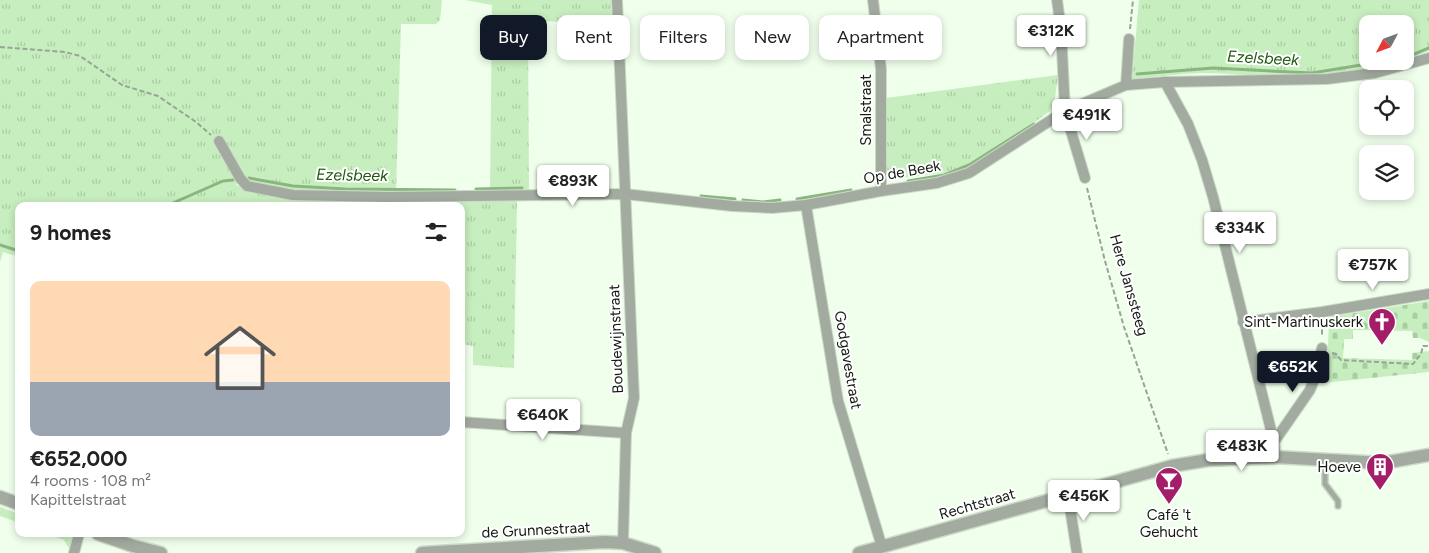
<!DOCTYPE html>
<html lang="en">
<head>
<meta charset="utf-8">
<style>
  :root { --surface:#fff; --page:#f2f2f2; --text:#222; --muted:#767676; --accent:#111827 }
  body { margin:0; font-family:Figtree,sans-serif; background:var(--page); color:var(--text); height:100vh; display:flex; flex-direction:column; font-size:19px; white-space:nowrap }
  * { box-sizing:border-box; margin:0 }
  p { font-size:16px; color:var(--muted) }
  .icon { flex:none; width:28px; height:28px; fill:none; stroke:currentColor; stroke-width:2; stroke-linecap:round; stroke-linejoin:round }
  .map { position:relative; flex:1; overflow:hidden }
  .drawer { position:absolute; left:15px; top:202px; width:450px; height:335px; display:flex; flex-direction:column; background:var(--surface); border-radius:10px; box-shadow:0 2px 8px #0003 }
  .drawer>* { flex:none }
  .hud { position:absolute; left:480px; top:15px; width:475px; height:45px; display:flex; gap:10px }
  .needle { width:32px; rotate:229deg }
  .tools { position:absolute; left:1359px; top:15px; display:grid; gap:10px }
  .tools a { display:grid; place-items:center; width:55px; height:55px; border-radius:10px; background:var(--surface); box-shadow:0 2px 8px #0003; font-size:25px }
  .price { position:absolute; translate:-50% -42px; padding:0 11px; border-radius:5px; background:#fff; color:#222; font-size:16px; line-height:32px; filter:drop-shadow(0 1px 2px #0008) }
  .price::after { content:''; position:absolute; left:50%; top:30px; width:15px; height:11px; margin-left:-8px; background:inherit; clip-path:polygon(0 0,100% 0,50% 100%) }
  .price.active { background:var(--accent); color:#fff }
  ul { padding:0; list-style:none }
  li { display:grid; align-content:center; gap:10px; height:265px; padding:0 15px }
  li span { display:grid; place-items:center; height:155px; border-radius:10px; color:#555 }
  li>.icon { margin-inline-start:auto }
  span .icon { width:90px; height:90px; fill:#fffc; stroke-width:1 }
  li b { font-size:21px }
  h2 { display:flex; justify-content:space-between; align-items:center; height:60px; padding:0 15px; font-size:21px }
  .chip { padding:0 18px; border-radius:10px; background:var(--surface); box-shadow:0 2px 8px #0003; font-size:18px; line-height:45px }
  .chip.active { background:var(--accent); color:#fff }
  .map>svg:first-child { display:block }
  .grass { fill:url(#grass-tufts) }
  .cemetery { fill:url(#cemetery-stones) }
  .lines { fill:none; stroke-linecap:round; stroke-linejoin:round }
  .stream { stroke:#89b57f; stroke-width:3 }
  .service-casing { stroke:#ccdac8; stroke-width:8 }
  .minor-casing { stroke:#ccdac8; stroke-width:12 }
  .tertiary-casing { stroke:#ccdac8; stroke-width:15 }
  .path { stroke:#98a495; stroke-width:2; stroke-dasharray:5 2.5; stroke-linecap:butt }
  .service { stroke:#a3aba1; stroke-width:5 }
  .minor { stroke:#a3aba1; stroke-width:10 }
  .tertiary { stroke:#a3aba1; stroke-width:12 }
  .labels { text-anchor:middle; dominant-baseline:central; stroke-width:4; stroke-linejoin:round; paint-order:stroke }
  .street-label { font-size:15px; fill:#131a11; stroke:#fff }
  .poi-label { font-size:15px; fill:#131a11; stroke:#fff; text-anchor:end }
  .water-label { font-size:16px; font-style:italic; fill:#20590f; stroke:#fff }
</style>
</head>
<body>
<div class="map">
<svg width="1429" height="553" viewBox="0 0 1429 553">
  <defs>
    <pattern id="grass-tufts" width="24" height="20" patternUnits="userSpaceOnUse" patternTransform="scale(1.25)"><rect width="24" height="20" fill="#c7eebe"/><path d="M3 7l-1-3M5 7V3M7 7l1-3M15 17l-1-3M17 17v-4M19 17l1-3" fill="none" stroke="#aacca2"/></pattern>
    <pattern id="cemetery-stones" width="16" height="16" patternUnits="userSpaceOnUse" patternTransform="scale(1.25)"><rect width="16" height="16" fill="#c7eebe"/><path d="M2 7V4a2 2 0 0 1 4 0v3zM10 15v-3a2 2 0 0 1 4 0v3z" fill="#aacca2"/></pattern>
  </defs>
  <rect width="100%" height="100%" fill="#efffeb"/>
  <!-- grass -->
  <g class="grass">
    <polygon points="0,0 442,0 440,20 436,24 401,24 396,193 309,192 274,188 238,182 236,185 260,194 328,201 517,200 514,368 473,365 473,346 461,344 461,206 19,206 19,257 3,252 0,262"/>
    <polygon points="465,0 611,0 612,25 528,20 529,192 490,193 492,5"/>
    <path d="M1139 0H1429V51L1405 60V24H1368V61H1402C1364 73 1321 76 1281 76 1254 76 1227 73 1201 73 1178 74 1155 77 1132 79Z"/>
    <polygon points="1058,75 1055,98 1050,111 1035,122 968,164 944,173 893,179 887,171 886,98"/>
    <polygon points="0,507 19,514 19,523 0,516"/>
    <polygon points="48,534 70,535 73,539 70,550 64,540"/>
  </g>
  <!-- cemetery -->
  <polygon class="cemetery" points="1429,301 1429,342 1420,338 1413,338 1412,331 1353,330 1353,339 1344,339 1343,358 1412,360 1412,353 1429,351 1429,372 1323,383 1327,374 1329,317"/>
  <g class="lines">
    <!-- stream -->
    <g class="stream">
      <polyline points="1405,58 1429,48"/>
      <polyline points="1137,74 1213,68 1312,73 1386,61"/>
      <polyline points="249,178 293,186 345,189 455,190"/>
      <polyline points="908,181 944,175 969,165 1034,124"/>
      <polyline points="476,189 522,188"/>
      <polyline points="701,196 735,199"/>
      <polyline points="797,199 851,190"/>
      <polyline points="743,200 763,202 780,200"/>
      <polyline points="166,206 223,181 233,180"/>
      <polyline points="0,245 19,251"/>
    </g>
    <defs>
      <polyline id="service" points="1321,460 1325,469 1325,484 1338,501 1338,506"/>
      <g id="minor">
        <polyline points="617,0 634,398 626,433 623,543"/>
        <polyline points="873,0 881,69 881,191"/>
        <polyline points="1057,0 1061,29 1065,111 1085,178"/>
        <polyline points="1165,82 1188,124 1202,160 1213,197 1274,442 1275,457"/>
        <polyline points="1126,85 1129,39"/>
        <polyline points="219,141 240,178 247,186 293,195 387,197 625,194 732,206 772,208 806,205 881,191 937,183 969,173 1065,111 1126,85 1165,82 1327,79 1375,73 1429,58"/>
        <polyline points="806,205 838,401 882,547"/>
        <polyline points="1243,322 1322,312 1429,294"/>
        <polyline points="461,422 626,433"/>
        <polyline points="1274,442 1310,390 1317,372 1322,348"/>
        <polyline points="1068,495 1077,553"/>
        <polyline points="74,553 79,534"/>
      </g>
      <g id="tertiary">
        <polyline points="0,497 19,504"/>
        <polyline points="98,534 133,546 161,553"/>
        <polyline points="422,553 605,542 623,543 655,553"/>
        <polyline points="859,553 1172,466 1208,460 1275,457 1383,463 1429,455"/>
      </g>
    </defs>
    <!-- service casing -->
    <use href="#service" class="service-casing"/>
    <!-- minor casing -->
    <use href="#minor" class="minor-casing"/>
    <!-- tertiary casing -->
    <use href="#tertiary" class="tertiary-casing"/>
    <!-- path -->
    <g class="path">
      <polyline points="1130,29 1133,0"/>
      <polyline points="0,47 65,52 80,56 122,85 158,96 196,122 211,135"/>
      <polyline points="1087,188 1105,261 1124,327 1168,454"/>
      <polyline points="1322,322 1322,337"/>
      <polyline points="1332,353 1336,354 1341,360 1413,364 1421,354 1423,346 1429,346"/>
    </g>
    <!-- service -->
    <use href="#service" class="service"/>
    <!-- minor -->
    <use href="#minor" class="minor"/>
    <!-- tertiary -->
    <use href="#tertiary" class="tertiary"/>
  </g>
  <!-- icons -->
  <defs>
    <symbol id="church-pin" viewBox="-11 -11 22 30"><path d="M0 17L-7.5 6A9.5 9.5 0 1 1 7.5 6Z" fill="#a41d68" stroke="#fff"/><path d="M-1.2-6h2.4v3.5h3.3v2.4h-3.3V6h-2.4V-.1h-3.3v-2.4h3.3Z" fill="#fff"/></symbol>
    <symbol id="building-pin" viewBox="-11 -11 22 30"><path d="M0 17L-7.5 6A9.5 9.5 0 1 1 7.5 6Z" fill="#a41d68" stroke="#fff"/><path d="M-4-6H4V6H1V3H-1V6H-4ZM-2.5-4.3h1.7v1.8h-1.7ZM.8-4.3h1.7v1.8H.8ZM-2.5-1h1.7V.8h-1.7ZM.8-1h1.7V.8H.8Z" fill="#fff"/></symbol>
    <symbol id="bar-pin" viewBox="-11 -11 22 30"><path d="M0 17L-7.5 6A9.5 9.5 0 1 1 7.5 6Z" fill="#a41d68" stroke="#fff"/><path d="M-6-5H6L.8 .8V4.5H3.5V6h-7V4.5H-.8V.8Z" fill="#fff"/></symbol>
  </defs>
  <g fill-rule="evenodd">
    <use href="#church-pin" x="1366" y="306" width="32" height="43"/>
    <use href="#building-pin" x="1364" y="451" width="32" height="43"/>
    <use href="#bar-pin" x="1153" y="465" width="32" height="43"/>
  </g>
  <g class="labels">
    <!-- street labels -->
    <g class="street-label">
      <text transform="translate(866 110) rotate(-90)">Smalstraat</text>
      <text transform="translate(902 172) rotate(-10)">Op de Beek</text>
      <text transform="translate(1129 285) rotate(74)">Here Janssteeg</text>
      <text transform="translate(616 339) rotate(-92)">Boudewijnstraat</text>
      <text transform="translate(848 360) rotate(80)">Godgavestraat</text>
      <text transform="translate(977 504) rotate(-16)">Rechtstraat</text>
      <text transform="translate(536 530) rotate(-3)">de Grunnestraat</text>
    </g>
    <!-- poi labels -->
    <g class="poi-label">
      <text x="1363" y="322">Sint-Martinuskerk</text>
      <text x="1361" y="467">Hoeve</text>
      <text x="1169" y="515" text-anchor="middle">Café 't<tspan x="1169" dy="17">Gehucht</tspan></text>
    </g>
    <!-- water labels -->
    <g class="water-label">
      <text transform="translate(1263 58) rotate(3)">Ezelsbeek</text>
      <text transform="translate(352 175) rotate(1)">Ezelsbeek</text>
    </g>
  </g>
</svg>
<div class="tools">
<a><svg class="needle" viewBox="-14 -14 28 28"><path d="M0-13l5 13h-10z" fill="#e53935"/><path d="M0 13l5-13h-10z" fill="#767676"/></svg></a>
<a><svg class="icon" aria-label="locate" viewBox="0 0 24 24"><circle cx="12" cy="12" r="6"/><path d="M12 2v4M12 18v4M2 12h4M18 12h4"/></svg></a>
<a><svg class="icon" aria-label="layers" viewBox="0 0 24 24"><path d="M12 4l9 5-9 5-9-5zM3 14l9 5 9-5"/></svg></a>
</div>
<b class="price" style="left:1051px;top:57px">€312K</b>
<b class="price" style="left:1087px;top:141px">€491K</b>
<b class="price" style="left:573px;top:207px">€893K</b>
<b class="price" style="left:1240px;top:254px">€334K</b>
<b class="price" style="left:1373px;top:291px">€757K</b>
<b class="price active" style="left:1293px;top:393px">€652K</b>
<b class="price" style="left:543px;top:441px">€640K</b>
<b class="price" style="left:1242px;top:472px">€483K</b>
<b class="price" style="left:1084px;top:522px">€456K</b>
<div class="hud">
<a class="chip active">Buy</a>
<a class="chip">Rent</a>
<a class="chip">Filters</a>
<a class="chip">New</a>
<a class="chip">Apartment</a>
</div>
<section class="drawer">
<h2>9 homes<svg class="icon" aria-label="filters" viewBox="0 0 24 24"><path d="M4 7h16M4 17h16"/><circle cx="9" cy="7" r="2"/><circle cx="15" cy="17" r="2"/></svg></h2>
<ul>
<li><span style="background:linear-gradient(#ffd9b3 65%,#9aa5b1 0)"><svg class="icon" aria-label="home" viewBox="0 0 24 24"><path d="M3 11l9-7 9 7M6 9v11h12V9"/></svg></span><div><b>€652,000</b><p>4 rooms · 108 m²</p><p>Kapittelstraat</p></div></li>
</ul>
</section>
</div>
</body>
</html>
